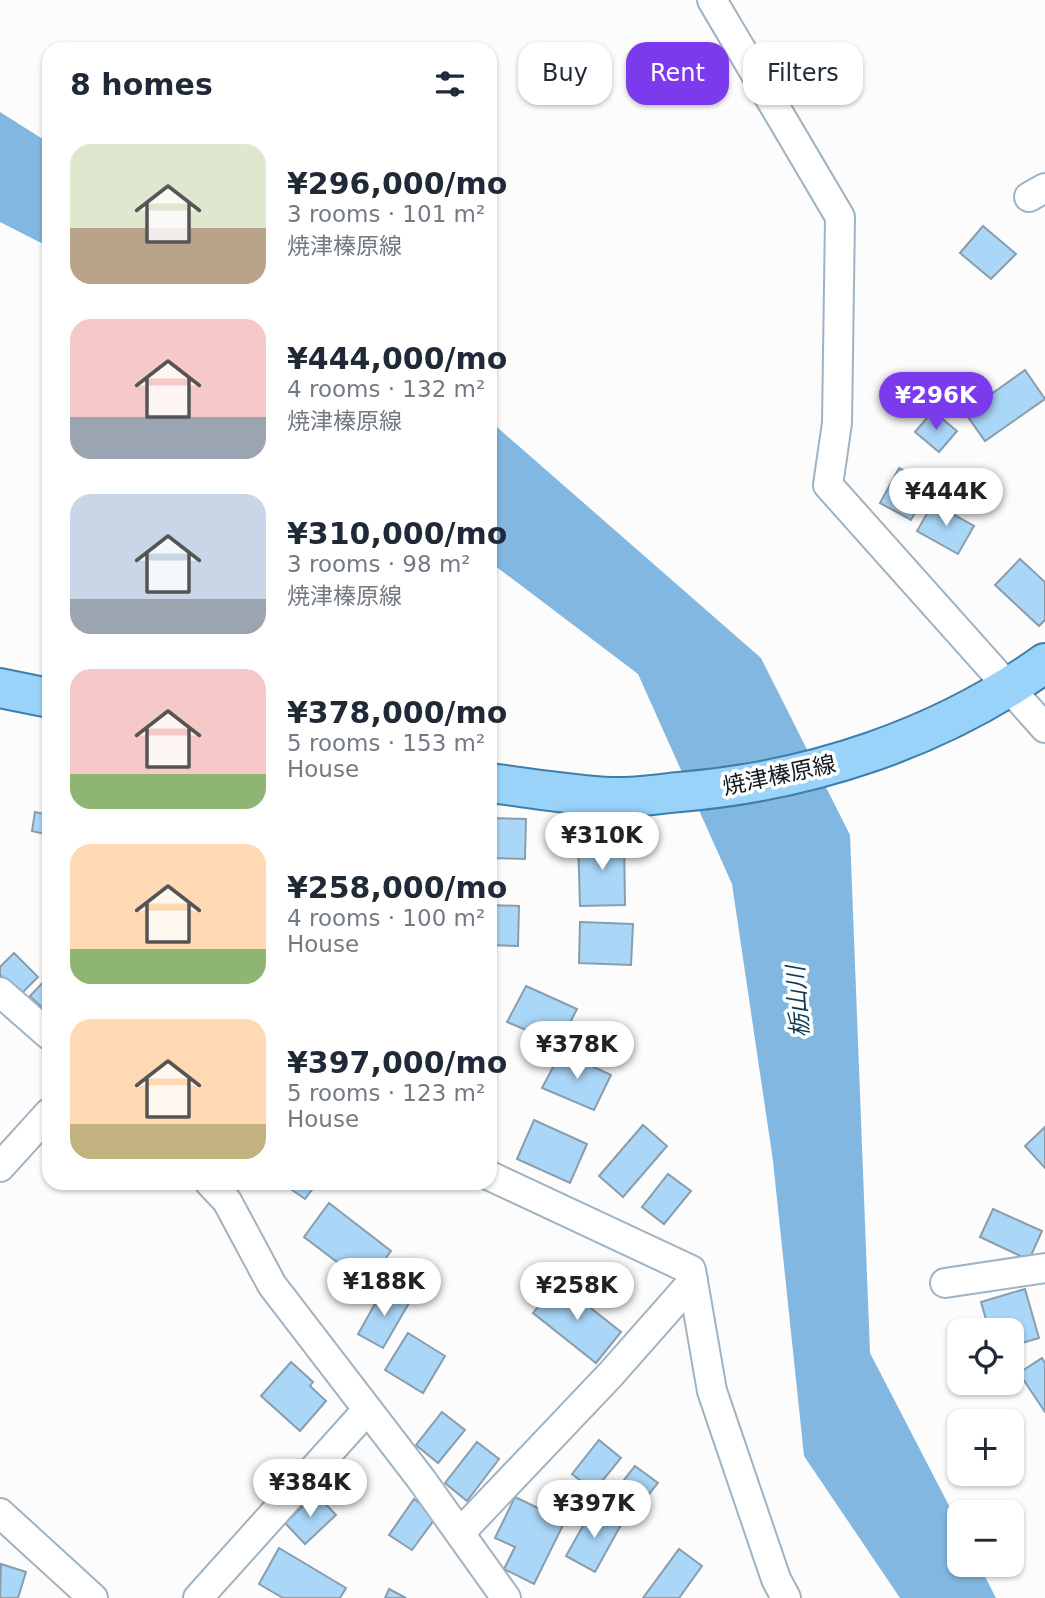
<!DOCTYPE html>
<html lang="en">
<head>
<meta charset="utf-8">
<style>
  :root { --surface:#fff; --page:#f6f6f7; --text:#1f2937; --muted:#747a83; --accent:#7c3aed }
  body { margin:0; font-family:"DejaVu Sans","Noto Sans JP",sans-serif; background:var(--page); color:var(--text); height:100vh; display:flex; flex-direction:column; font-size:26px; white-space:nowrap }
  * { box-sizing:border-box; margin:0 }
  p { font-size:23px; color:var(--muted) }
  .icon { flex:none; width:38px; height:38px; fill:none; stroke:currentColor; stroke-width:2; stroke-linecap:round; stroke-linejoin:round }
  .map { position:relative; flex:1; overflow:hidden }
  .sheet { position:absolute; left:42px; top:42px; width:455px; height:1148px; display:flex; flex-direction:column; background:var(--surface); border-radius:21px; box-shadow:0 2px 5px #0004 }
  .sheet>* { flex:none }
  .top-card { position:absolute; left:518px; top:42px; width:422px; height:63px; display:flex; gap:14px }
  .buttons { position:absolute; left:947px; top:1318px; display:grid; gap:14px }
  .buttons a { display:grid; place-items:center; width:77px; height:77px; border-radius:14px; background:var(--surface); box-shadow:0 2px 5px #0004; font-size:35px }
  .price { position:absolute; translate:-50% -60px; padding:0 16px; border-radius:24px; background:#fff; color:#222; font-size:23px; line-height:46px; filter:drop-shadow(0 2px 4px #0008) }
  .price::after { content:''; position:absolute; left:50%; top:42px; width:21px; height:16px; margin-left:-10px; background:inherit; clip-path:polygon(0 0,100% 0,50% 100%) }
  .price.on { background:var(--accent); color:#fff }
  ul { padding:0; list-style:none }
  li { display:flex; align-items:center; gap:21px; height:175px; padding:0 28px }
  li span { display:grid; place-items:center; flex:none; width:196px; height:140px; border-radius:21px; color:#555 }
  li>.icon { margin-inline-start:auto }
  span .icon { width:84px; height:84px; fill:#fffc; stroke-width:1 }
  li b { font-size:30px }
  h2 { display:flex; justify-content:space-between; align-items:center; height:84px; padding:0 28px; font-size:30px }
  .pill { padding:0 24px; border-radius:21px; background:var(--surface); box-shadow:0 2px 5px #0004; font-size:24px; line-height:63px }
  .pill.on { background:var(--accent); color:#fff }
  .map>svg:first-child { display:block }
  .water { fill:#81b7e0 }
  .building { fill:#aad6f7; stroke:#899dad; stroke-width:2 }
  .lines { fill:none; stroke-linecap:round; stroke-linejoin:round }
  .minor-casing { stroke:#9fb3c3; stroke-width:32 }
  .primary-casing { stroke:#3e7eaa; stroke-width:42 }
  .minor { stroke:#fff; stroke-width:28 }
  .primary { stroke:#9ad3fa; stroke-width:38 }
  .labels { text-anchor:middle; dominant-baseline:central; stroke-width:7; stroke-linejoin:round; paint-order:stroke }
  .street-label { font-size:23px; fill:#11181e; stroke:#fff }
  .water-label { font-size:24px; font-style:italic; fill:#103b57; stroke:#fff }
</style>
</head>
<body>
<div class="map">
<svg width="1045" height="1598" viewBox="0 0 1045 1598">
  <rect width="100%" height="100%" fill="#fcfcfc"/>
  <!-- water -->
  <g class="water">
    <polygon points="0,112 49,143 49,247 0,222"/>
    <polygon points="490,421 761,658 850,835 870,1353 959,1525 959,1564 979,1565 996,1598 900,1598 804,1456 773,1161 732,884 638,674 490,562"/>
  </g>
  <!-- building -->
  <g class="building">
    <polygon points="983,226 1016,254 991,279 960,253"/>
    <polygon points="1025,370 1045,399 985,441 965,413"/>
    <polygon points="933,411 957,431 939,452 915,432"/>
    <polygon points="899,468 930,485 911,520 880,503"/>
    <polygon points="933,503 974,526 958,554 917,531"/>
    <polygon points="1020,559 1045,582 1045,620 1039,626 995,585"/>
    <polygon points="35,812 49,815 49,835 32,831"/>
    <polygon points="490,818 526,819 525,859 490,858"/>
    <polygon points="624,838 625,905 580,906 578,839"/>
    <polygon points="490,905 519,906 518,946 490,945"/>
    <polygon points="580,922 633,924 631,965 579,963"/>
    <polygon points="14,953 38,977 20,995 0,975 0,967"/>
    <polygon points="49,976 49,1014 30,996"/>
    <polygon points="526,986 577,1009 559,1044 507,1022"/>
    <polygon points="561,1052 611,1075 594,1110 542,1088"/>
    <polygon points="534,1120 587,1144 570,1183 517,1159"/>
    <polygon points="643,1125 667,1146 623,1197 599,1176"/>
    <polygon points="1045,1127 1045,1168 1025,1146"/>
    <polygon points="668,1174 691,1191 664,1224 642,1207"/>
    <polygon points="282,1183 317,1183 305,1199"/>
    <polygon points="329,1203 391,1251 366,1284 304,1237"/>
    <polygon points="993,1209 1042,1231 1029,1260 980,1237"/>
    <polygon points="558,1282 621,1332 596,1363 533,1313"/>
    <polygon points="384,1288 409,1303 383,1348 358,1334"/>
    <polygon points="1025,1289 1039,1338 1012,1346 1012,1330 989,1330 981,1302"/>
    <polygon points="408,1333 445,1356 423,1393 385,1370"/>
    <polygon points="1042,1358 1045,1363 1045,1412 1019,1373"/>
    <polygon points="291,1362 313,1382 310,1386 326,1401 300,1431 261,1396"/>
    <polygon points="442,1412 465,1430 438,1463 416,1445"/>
    <polygon points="599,1440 621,1458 594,1491 572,1474"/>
    <polygon points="477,1442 499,1459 467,1501 445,1483"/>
    <polygon points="635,1466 658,1483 631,1516 609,1499"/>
    <polygon points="316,1494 336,1515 305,1544 285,1523"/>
    <polygon points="515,1497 565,1521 534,1584 504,1569 515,1547 495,1538"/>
    <polygon points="414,1499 437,1516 412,1550 389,1535"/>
    <polygon points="593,1508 622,1523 595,1572 566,1556"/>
    <polygon points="279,1548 346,1588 340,1598 283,1598 259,1584"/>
    <polygon points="679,1549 702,1566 679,1598 643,1598"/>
    <polygon points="1,1564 26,1572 18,1598 0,1598"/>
    <polygon points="389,1589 406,1598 385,1598"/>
  </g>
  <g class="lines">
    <defs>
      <g id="minor">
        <polyline points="712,0 840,217 837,423 828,485 1045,728"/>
        <polyline points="1029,197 1045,188"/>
        <polyline points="0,992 49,1035"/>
        <polyline points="0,1167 49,1113"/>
        <polyline points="490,1176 691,1270 712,1391 776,1579 786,1598"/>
        <polyline points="210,1183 227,1201 272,1285 421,1479 506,1598"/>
        <polyline points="945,1283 1045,1268"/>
        <polyline points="0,1513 93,1598"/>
        <polyline points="460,1533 611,1374 693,1281"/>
        <polyline points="198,1598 367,1410"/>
      </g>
      <g id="primary">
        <polyline points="0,688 49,698"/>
        <path d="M490 783C530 788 571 795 611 797 634 798 657 794 680 792 810 781 939 739 1045 663"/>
      </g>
    </defs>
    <!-- minor casing -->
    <use href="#minor" class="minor-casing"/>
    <!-- primary casing -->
    <use href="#primary" class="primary-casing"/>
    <!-- minor -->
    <use href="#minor" class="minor"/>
    <!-- primary -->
    <use href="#primary" class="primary"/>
  </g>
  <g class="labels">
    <!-- street labels -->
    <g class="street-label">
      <text transform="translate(779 775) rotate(-12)">焼津榛原線</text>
    </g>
    <!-- water labels -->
    <g class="water-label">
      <text transform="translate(798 1002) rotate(-94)">栃山川</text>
    </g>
  </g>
</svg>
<div class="buttons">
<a><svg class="icon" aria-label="locate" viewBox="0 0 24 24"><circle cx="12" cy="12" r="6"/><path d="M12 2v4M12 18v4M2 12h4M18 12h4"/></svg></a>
<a>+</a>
<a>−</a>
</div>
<b class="price on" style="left:936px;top:432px">¥296K</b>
<b class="price" style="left:946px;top:528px">¥444K</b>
<b class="price" style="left:602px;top:872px">¥310K</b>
<b class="price" style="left:577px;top:1081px">¥378K</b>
<b class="price" style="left:384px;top:1318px">¥188K</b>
<b class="price" style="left:577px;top:1322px">¥258K</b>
<b class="price" style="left:310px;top:1519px">¥384K</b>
<b class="price" style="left:594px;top:1540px">¥397K</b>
<div class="top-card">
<a class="pill">Buy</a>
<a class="pill on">Rent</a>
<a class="pill">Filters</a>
</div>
<section class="sheet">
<h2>8 homes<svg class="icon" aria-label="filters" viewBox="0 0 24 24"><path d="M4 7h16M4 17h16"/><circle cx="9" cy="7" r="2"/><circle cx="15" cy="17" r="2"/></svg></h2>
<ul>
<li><span style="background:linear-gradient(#dfe7d0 60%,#b9a48a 0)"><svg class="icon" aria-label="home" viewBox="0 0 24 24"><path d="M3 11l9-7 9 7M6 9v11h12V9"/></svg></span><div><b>¥296,000/mo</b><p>3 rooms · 101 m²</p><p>焼津榛原線</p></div></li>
<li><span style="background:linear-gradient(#f6c9c9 70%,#9aa5b1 0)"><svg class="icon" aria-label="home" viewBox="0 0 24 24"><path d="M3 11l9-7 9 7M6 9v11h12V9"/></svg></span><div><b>¥444,000/mo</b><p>4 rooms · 132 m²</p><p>焼津榛原線</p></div></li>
<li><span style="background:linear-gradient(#c9d6e8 75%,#9aa5b1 0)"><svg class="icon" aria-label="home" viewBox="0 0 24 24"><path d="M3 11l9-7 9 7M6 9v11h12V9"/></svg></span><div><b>¥310,000/mo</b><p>3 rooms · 98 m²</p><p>焼津榛原線</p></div></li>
<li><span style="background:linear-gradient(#f6c9c9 75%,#8fb573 0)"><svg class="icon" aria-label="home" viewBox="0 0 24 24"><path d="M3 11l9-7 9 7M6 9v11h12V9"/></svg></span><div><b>¥378,000/mo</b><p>5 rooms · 153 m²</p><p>House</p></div></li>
<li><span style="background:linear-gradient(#ffd9b3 75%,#8fb573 0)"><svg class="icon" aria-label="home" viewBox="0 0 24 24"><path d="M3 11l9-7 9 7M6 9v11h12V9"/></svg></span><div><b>¥258,000/mo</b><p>4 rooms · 100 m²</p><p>House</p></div></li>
<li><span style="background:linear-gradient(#ffd9b3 75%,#c2b280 0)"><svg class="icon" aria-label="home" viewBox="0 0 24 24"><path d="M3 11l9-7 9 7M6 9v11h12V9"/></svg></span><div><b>¥397,000/mo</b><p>5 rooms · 123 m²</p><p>House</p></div></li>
</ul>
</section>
</div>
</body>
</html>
